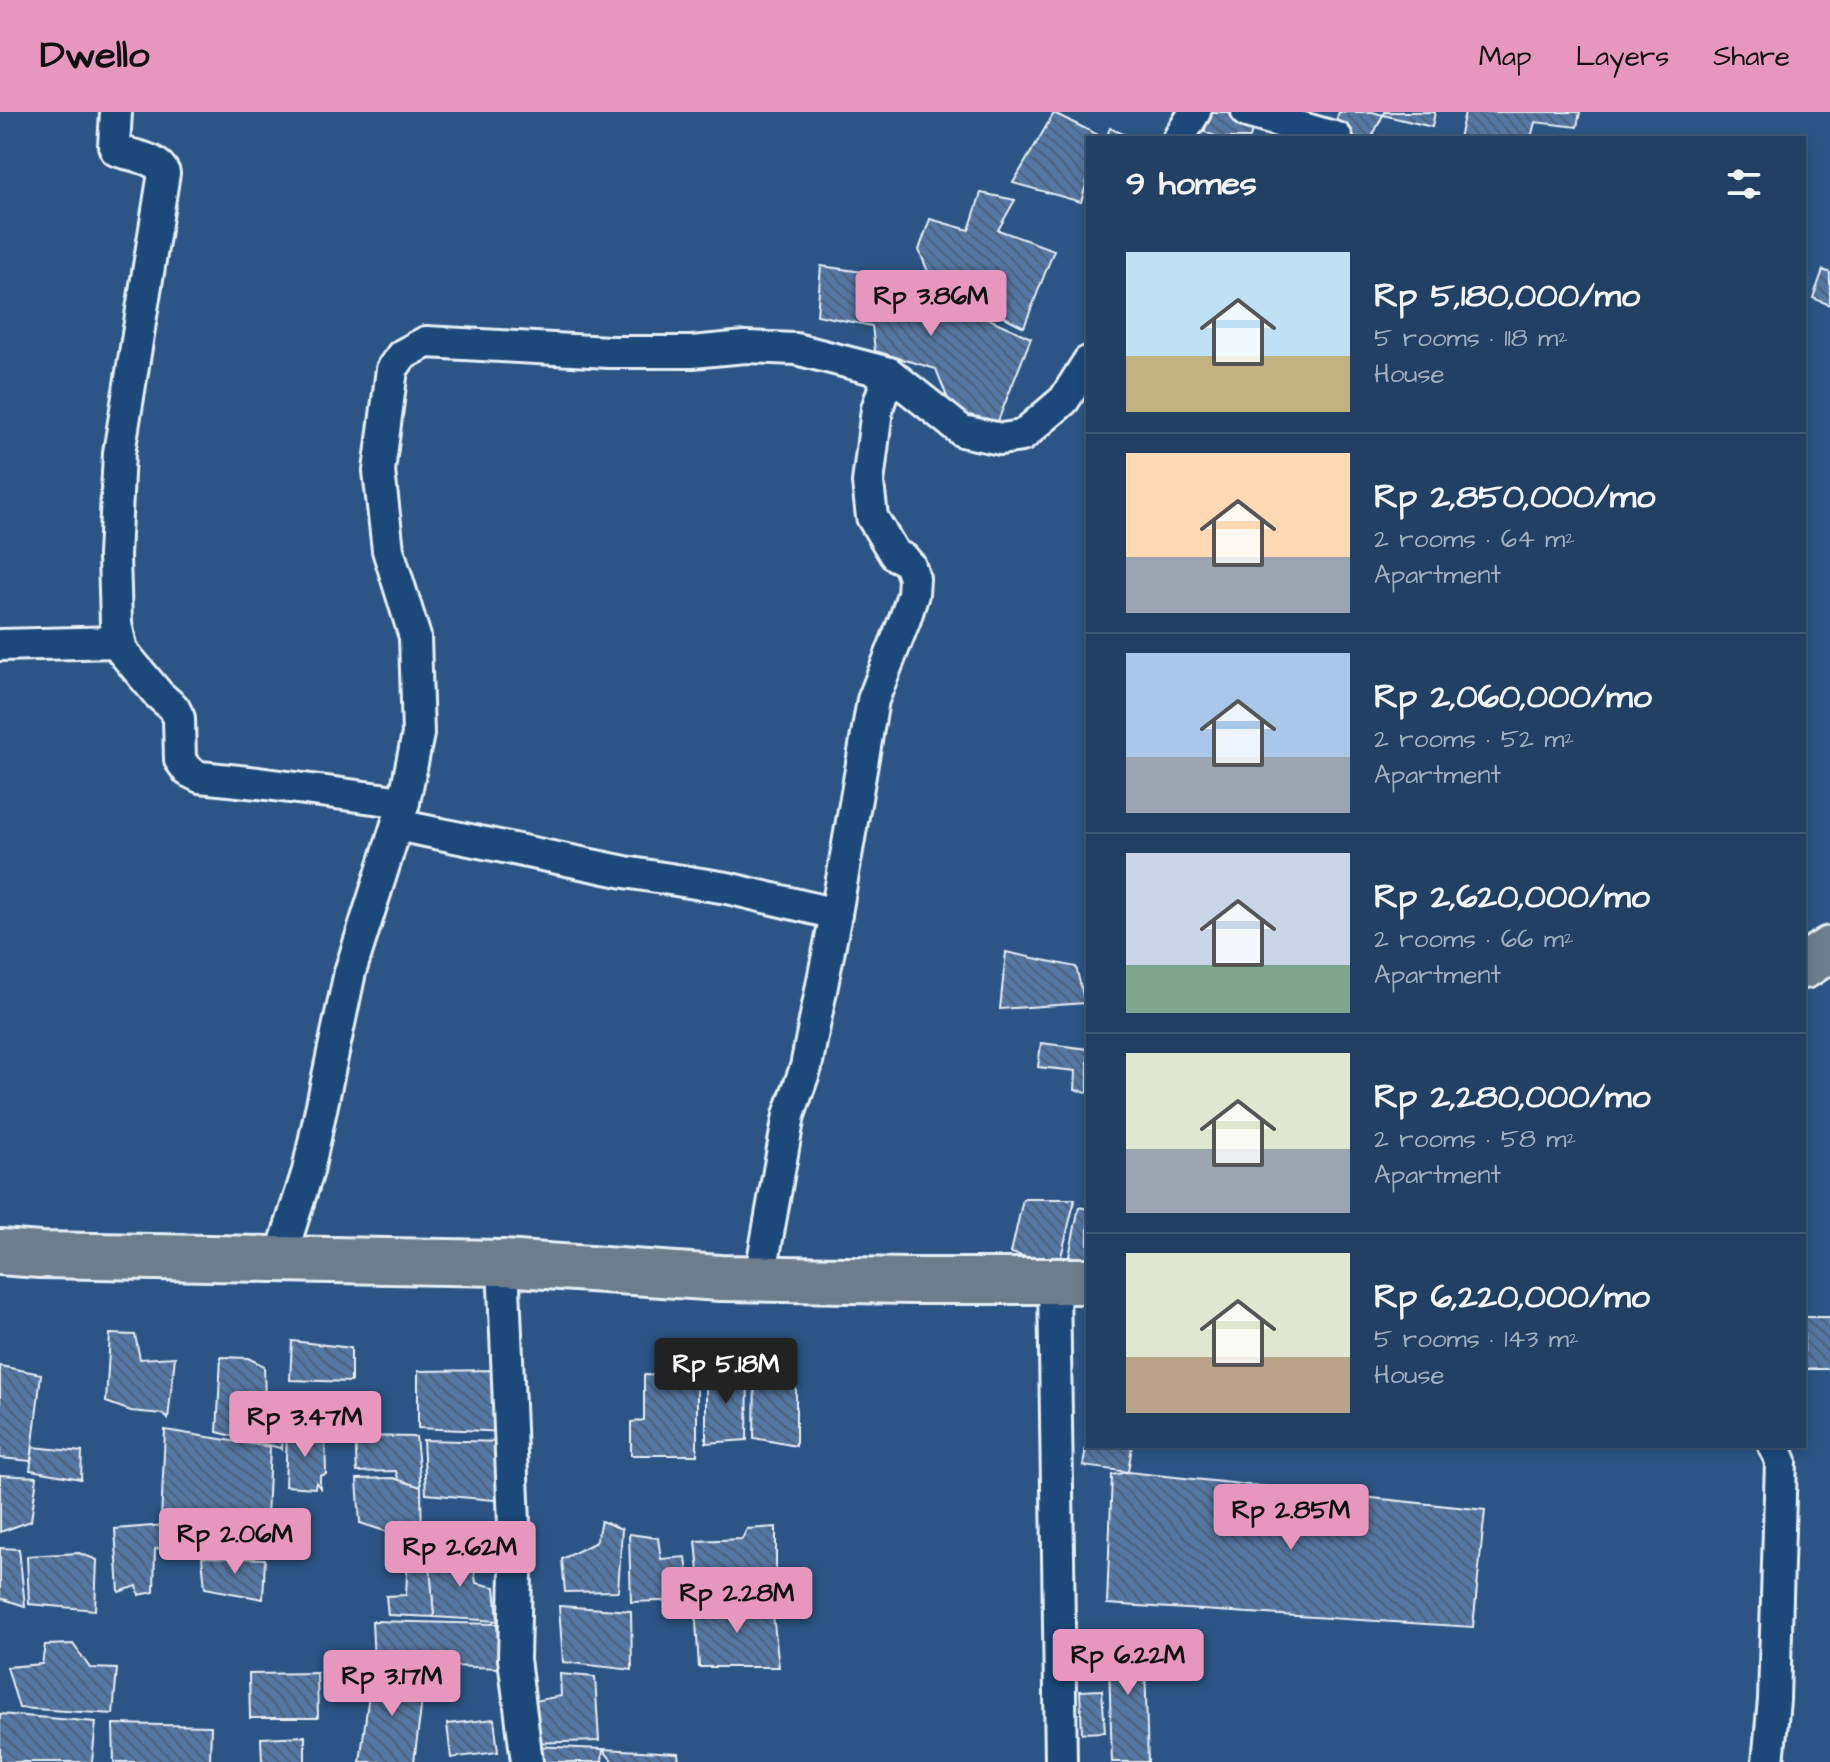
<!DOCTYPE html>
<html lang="en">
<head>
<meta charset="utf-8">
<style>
  :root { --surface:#214064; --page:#29476a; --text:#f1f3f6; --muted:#a2afbf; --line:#3e5978; --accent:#e797bd }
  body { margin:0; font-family:"Architects Daughter",sans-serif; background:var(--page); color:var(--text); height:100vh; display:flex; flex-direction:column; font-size:30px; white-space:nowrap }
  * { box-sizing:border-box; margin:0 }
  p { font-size:26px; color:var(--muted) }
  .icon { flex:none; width:44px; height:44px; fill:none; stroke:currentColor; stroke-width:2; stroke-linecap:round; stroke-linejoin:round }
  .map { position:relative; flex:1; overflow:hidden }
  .sheet { position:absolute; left:1086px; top:24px; width:720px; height:1312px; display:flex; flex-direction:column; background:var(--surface); border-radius:0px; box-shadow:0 4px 12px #0003,0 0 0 2px var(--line) }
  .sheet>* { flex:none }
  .price { position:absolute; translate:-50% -68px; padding:0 18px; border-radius:8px; background:var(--accent); color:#111; font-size:26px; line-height:52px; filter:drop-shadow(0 2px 4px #0008) }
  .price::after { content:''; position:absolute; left:50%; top:48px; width:24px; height:18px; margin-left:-12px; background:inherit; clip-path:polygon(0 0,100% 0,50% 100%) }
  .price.active { background:#222; color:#fff }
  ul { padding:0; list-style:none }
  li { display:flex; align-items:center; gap:24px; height:200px; padding:0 40px }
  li+li { border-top:2px solid var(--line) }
  li span { display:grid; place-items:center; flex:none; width:224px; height:160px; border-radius:0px; color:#555 }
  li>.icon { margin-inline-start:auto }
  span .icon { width:96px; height:96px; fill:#fffc; stroke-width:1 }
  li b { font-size:34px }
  h2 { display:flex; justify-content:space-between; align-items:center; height:96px; padding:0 40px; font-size:34px }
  header { display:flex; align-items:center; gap:48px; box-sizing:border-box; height:112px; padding:0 40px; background:var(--accent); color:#111 }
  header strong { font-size:38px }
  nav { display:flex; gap:44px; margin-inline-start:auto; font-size:28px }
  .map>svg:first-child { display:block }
  .building { fill:url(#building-back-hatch); stroke:#e8f1f8; stroke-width:2 }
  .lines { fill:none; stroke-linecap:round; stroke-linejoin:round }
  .minor-casing { stroke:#e8f1f8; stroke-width:36 }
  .trunk-casing { stroke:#e8f1f8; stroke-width:50 }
  .minor { stroke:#1f4a7a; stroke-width:30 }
  .trunk { stroke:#6d7d8c; stroke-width:44 }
</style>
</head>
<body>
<header>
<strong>Dwello</strong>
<nav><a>Map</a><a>Layers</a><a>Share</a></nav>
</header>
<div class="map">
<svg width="1830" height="1650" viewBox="0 0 1830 1650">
  <defs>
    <pattern id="building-back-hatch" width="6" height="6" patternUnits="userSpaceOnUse" patternTransform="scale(2)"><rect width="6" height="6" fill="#5577a3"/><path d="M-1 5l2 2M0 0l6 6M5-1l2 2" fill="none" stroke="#4e627b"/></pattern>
  </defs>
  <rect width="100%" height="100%" fill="#2c5585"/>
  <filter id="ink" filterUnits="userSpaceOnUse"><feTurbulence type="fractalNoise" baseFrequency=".0125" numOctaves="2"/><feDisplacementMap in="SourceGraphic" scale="16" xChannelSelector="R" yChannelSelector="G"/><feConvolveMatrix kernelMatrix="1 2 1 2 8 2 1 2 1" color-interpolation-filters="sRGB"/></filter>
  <g filter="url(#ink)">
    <!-- building -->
    <g class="building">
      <polygon points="1207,0 1257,0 1250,26 1220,26 1205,20"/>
      <polygon points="1339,0 1373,0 1383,3 1373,23 1383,26 1330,26"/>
      <polygon points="1384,0 1435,0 1432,15 1383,3"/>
      <polygon points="1465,0 1580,0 1577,15 1535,10 1531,26 1459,26"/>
      <polygon points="1054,1 1100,24 1099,26 1088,26 1088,66 1081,90 1013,71"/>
      <polygon points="1110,16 1132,26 1106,26"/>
      <polygon points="981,81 1015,88 998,118 1054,138 1024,215 931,167 919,138 930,107 969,118"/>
      <polygon points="821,154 897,165 1031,226 994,319 955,305 936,257 875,239 872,214 817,203"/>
      <polygon points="1823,158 1830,161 1830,193 1813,186"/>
      <polygon points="1006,840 1076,855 1085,891 1000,897"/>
      <polygon points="1041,931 1088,937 1088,980 1075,978 1076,959 1038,955"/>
      <polygon points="1023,1087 1075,1087 1059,1153 1011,1141"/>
      <polygon points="1079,1095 1088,1097 1088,1148 1069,1144"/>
      <rect x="1804" y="1205" width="26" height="52"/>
      <polygon points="110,1222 135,1223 140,1247 175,1245 168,1307 163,1302 131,1299 106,1290"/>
      <polygon points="292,1229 351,1236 351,1270 290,1268"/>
      <polygon points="221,1245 248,1246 264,1254 265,1291 284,1299 282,1338 280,1336 217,1320"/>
      <polygon points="0,1254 41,1262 31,1349 0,1346"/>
      <polygon points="706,1256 748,1260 747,1328 706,1331"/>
      <polygon points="502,1258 506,1320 418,1316 418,1259"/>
      <polygon points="755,1261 796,1270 796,1334 754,1326"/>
      <polygon points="644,1263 697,1264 697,1343 631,1343 631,1310 644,1308"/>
      <polygon points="165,1318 270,1335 266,1429 256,1425 161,1409"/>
      <polygon points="287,1319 325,1319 326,1362 320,1364 320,1376 316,1370 315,1376 285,1374"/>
      <polygon points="1088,1323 1088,1334 1132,1334 1128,1360 1083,1354"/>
      <polygon points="355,1324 416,1325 421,1375 401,1377 396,1359 357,1360"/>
      <polygon points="423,1328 504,1330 505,1389 426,1382"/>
      <polygon points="33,1335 82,1340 81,1367 30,1358"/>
      <polygon points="1128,1360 1485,1398 1473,1515 1107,1492 1112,1363"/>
      <polygon points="0,1363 37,1365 31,1409 0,1420"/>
      <polygon points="393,1366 421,1375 422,1431 360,1411 357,1367"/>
      <polygon points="601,1409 622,1417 618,1479 565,1480 562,1447 596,1430"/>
      <polygon points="178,1412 178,1433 155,1437 154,1480 139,1483 137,1474 119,1480 115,1417"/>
      <polygon points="776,1415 776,1483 701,1480 696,1429 742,1427 747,1417"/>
      <polygon points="629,1422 658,1426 661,1447 686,1445 691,1488 631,1490"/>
      <polygon points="0,1436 19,1437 25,1494 0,1486"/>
      <polygon points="472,1440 476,1471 495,1475 498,1509 434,1505 429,1442"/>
      <polygon points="79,1441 97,1448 95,1498 29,1492 27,1444"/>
      <polygon points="429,1442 434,1505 388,1503 386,1484 406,1483 408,1443"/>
      <polygon points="202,1445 265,1447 263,1487 205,1476"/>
      <polygon points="771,1485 779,1555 699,1555 695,1495"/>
      <polygon points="559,1494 631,1499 632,1558 563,1550"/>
      <polygon points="372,1509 497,1512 500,1556 374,1551"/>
      <polygon points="1108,1520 1144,1520 1148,1650 1112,1650"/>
      <polygon points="73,1532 90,1556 117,1557 113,1602 19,1596 7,1555 42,1552 45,1533"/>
      <polygon points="372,1559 425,1565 414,1650 360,1650"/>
      <polygon points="317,1561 318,1606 250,1606 249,1562"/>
      <polygon points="560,1562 595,1565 599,1629 528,1631 523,1591 561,1584"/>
      <polygon points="1102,1578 1105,1620 1082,1621 1080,1579"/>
      <polygon points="0,1602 96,1610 92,1650 0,1650"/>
      <polygon points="494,1607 498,1640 451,1646 447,1612"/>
      <polygon points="113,1612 211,1614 210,1650 114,1650"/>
      <polygon points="305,1624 305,1650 262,1650 261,1626"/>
      <polygon points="530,1634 603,1637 602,1650 533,1650"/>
      <polygon points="603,1637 678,1641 679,1650 613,1650"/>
    </g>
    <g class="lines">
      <defs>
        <g id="minor">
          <path d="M116 0 114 34 116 38C131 44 157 45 164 61L119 341 114 444 116 512 122 539 159 583 174 596 179 606 180 648 188 659 200 665 258 671 404 690"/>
          <polyline points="1247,0 1337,26"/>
          <polyline points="1179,26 1195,0"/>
          <polyline points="0,533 119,530"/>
          <polyline points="397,713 625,760 727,776 836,802 873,588 905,507 913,482 914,466 910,454 904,447 895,443 872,405 868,371 877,297 889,261 962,319 1001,327 1022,324 1064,288 1088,250"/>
          <polyline points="280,1147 308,1059 350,860 404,690 418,622 415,525 388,438 379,359 392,257 402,243 426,230 609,240 692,240 745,235 796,237 889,261"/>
          <polyline points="503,1151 516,1459 514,1547 527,1650"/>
          <polyline points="760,1166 789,1003 806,955 836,802"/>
          <polyline points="1054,1169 1061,1650"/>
          <polyline points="1768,1650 1774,1588 1781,1349 1774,1334"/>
        </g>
        <g id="trunk">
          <polyline points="1804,854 1830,837"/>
          <polyline points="0,1140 40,1143 503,1151 720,1166 911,1169 1088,1169"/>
        </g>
      </defs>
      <!-- minor casing -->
      <use href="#minor" class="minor-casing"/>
      <!-- trunk casing -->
      <use href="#trunk" class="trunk-casing"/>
      <!-- minor -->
      <use href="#minor" class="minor"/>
      <!-- trunk -->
      <use href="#trunk" class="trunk"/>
    </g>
  </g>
</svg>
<b class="price" style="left:931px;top:226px">Rp 3.86M</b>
<b class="price active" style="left:726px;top:1294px">Rp 5.18M</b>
<b class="price" style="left:305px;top:1347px">Rp 3.47M</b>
<b class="price" style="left:1291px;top:1440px">Rp 2.85M</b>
<b class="price" style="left:235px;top:1464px">Rp 2.06M</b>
<b class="price" style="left:460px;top:1477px">Rp 2.62M</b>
<b class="price" style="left:737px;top:1523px">Rp 2.28M</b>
<b class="price" style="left:1128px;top:1585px">Rp 6.22M</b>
<b class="price" style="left:392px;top:1606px">Rp 3.17M</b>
<section class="sheet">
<h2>9 homes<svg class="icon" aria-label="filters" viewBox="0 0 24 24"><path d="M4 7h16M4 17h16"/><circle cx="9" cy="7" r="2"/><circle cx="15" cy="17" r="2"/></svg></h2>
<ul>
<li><span style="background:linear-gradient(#bfe0f5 65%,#c2b280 0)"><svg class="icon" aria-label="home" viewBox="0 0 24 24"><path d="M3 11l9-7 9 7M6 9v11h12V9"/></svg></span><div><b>Rp 5,180,000/mo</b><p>5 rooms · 118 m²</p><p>House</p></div></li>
<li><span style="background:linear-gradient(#ffd9b3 65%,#9aa5b1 0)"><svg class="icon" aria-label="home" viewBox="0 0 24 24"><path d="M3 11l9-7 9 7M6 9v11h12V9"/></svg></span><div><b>Rp 2,850,000/mo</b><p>2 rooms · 64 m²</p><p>Apartment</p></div></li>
<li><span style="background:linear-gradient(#a9c7e8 65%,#9aa5b1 0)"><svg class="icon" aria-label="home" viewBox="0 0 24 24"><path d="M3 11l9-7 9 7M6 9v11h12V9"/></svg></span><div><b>Rp 2,060,000/mo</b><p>2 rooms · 52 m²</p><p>Apartment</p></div></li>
<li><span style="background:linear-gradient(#c9d6e8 70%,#7fa58c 0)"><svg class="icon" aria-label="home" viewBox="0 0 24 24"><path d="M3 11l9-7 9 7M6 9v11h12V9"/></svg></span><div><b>Rp 2,620,000/mo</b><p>2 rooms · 66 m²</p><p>Apartment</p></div></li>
<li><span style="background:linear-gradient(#dfe7d0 60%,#9aa5b1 0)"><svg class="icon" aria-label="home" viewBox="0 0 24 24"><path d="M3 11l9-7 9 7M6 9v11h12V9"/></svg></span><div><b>Rp 2,280,000/mo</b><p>2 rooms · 58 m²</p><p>Apartment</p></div></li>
<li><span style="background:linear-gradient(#dfe7d0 65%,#b9a48a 0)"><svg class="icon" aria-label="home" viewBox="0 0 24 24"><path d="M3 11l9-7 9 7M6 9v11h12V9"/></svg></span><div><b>Rp 6,220,000/mo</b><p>5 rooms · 143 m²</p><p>House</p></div></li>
</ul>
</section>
</div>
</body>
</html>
